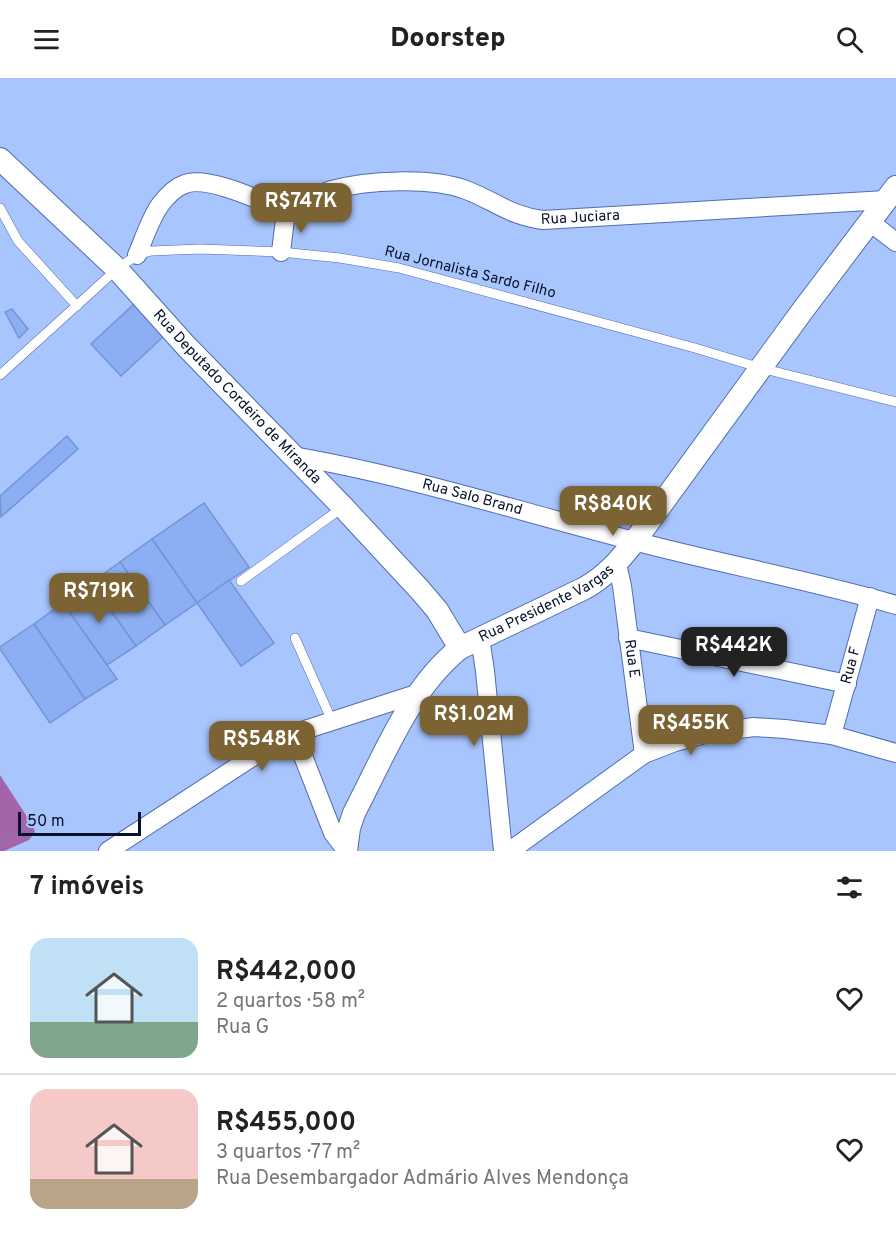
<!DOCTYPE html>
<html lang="pt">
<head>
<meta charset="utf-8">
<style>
  :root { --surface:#fff; --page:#f6f6f6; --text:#222; --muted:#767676; --line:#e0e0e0; --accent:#7b6334 }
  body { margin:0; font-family:Overpass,sans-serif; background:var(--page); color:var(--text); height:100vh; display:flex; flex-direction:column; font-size:22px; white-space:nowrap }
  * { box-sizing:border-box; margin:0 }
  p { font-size:20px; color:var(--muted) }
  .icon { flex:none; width:33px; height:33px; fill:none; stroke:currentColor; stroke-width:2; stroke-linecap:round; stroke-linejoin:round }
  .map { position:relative; height:773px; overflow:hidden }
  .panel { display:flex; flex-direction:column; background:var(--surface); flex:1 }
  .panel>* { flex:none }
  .scale { position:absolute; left:18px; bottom:15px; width:123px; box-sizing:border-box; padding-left:6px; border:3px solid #07122c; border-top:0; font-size:16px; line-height:21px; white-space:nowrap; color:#07122c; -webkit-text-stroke:4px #a9c5fe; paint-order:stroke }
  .price { position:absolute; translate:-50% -51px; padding:0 14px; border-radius:12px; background:var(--accent); color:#fff; font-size:20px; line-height:39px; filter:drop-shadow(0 2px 3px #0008) }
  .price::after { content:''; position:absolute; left:50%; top:36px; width:18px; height:14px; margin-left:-9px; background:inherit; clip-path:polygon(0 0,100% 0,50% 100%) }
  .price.current { background:#222; color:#fff }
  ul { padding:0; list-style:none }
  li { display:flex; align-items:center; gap:18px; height:150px; padding:0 30px }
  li+li { border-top:2px solid var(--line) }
  li span { display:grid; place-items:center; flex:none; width:168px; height:120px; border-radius:18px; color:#555 }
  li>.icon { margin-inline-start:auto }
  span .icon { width:72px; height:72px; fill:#fffc; stroke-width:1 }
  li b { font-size:26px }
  h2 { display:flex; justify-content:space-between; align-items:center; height:72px; padding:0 30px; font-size:26px }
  header { display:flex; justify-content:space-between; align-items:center; height:78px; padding:0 30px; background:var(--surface); font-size:27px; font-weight:800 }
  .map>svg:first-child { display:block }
  .water { fill:#a464aa }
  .building { fill:#8caef3; stroke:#7394d8; stroke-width:1.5 }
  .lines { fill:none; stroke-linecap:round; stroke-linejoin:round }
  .service-casing { stroke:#4f6eae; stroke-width:10 }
  .minor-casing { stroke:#4f6eae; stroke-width:20 }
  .tertiary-casing { stroke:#4f6eae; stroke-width:24 }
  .path { stroke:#6d83b1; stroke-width:3; stroke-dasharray:1.5 4.5; stroke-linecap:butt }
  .service { stroke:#fff; stroke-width:9 }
  .minor { stroke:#fff; stroke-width:18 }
  .tertiary { stroke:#fff; stroke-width:22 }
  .labels { text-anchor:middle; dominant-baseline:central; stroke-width:6; stroke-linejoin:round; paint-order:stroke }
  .street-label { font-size:15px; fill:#07122c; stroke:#a9c5fe }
</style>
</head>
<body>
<header><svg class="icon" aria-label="menu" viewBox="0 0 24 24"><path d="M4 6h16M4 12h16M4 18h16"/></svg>Doorstep<svg class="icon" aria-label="search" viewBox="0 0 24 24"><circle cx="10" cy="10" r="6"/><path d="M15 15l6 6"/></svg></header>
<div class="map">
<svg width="896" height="773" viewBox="0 0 896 773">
  <rect width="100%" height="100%" fill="#a9c5fe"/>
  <!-- water -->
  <polygon class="water" points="0,697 33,748 35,754 29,762 4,773 0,773"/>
  <!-- building -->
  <g class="building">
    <polygon points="135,225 165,257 121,298 91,266"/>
    <polygon points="12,231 28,251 19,260 5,234"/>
    <polygon points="67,358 78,371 1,439 0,418"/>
    <polygon points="204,425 249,489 197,525 152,461"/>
    <polygon points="152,461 197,525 165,547 120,484"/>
    <polygon points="120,484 165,547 136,568 91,505"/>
    <polygon points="229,502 274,565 241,588 197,525"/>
    <polygon points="91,505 136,568 107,587 63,525"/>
    <polygon points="63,525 117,601 85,621 34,546"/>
    <polygon points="34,546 85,621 50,645 0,571 0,569"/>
  </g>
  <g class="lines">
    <defs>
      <g id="service">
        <polyline points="0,130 18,163 77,228"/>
        <polyline points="0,297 117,191 137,177 151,173 200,171 281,174 340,180 399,190 695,270 761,290 896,324"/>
        <polyline points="241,503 343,429"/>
        <polyline points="295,560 332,643"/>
      </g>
      <g id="minor">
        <polyline points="870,144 896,164"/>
        <polyline points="281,174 286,133"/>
        <path id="s1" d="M137 177C144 161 150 141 160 127 166 119 176 109 185 106 208 97 263 124 286 133 301 126 317 116 332 112 367 102 431 99 466 112 495 123 510 138 543 142L886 122"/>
        <path id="s2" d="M293 378C409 398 521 434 634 463 721 486 810 502 896 527"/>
        <path id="s3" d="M617 486 622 508 644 676"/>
        <polyline points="480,560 485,593 503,773"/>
        <polyline points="628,560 847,606"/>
        <polyline points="294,655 333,755 346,772"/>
        <path id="s4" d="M832 657 870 519"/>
        <polyline points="108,773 283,659 416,616"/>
        <polyline points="510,773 644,676 675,664 708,655 754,649 785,651 832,657 896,675"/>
      </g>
      <g id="tertiary">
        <path id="s5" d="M0 81 117 191 186 268 343 429 420 512 437 532 460 570"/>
        <path id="s6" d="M346 773 349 750 354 735C384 678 409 611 460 570L585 510C606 498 619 483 634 464L803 232 896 109"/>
      </g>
    </defs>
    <!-- service casing -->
    <use href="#service" class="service-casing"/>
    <!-- minor casing -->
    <use href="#minor" class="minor-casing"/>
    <!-- tertiary casing -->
    <use href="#tertiary" class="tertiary-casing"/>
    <!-- path -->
    <polyline class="path" points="0,764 33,748"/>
    <!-- service -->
    <use href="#service" class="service"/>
    <!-- minor -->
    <use href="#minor" class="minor"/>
    <!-- tertiary -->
    <use href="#tertiary" class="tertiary"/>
  </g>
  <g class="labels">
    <!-- street labels -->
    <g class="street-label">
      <text stroke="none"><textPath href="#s1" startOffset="501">Rua Juciara</textPath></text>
      <text transform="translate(470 195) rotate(14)">Rua Jornalista Sardo Filho</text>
      <text stroke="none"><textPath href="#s5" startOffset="336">Rua Deputado Cordeiro de Miranda</textPath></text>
      <text stroke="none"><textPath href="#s2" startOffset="184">Rua Salo Brand</textPath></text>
      <text stroke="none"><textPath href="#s6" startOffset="334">Rua Presidente Vargas</textPath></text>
      <text stroke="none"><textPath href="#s3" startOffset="96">Rua E</textPath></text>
      <text stroke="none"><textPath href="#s4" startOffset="72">Rua F</textPath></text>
    </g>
  </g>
</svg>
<div class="scale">50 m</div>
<b class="price" style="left:301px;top:156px">R$747K</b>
<b class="price" style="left:613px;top:459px">R$840K</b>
<b class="price" style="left:99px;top:546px">R$719K</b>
<b class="price current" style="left:734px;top:600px">R$442K</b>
<b class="price" style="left:474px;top:669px">R$1.02M</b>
<b class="price" style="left:691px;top:678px">R$455K</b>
<b class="price" style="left:262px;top:694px">R$548K</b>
</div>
<section class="panel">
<h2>7 imóveis<svg class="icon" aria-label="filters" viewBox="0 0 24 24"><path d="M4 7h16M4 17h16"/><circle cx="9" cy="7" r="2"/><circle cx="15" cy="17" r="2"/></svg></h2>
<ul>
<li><span style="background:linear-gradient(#bfe0f5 70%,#7fa58c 0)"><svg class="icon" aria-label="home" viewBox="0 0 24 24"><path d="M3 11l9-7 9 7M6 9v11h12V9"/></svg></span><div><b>R$442,000</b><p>2 quartos · 58 m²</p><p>Rua G</p></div><svg class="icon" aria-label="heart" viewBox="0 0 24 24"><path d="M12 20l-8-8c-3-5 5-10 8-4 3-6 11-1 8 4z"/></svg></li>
<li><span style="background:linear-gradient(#f6c9c9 75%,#b9a48a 0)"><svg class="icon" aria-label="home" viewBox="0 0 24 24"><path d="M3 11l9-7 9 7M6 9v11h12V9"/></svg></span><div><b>R$455,000</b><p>3 quartos · 77 m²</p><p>Rua Desembargador Admário Alves Mendonça</p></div><svg class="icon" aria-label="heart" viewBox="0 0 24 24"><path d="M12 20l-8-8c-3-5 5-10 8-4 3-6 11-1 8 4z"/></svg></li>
</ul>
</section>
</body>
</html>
